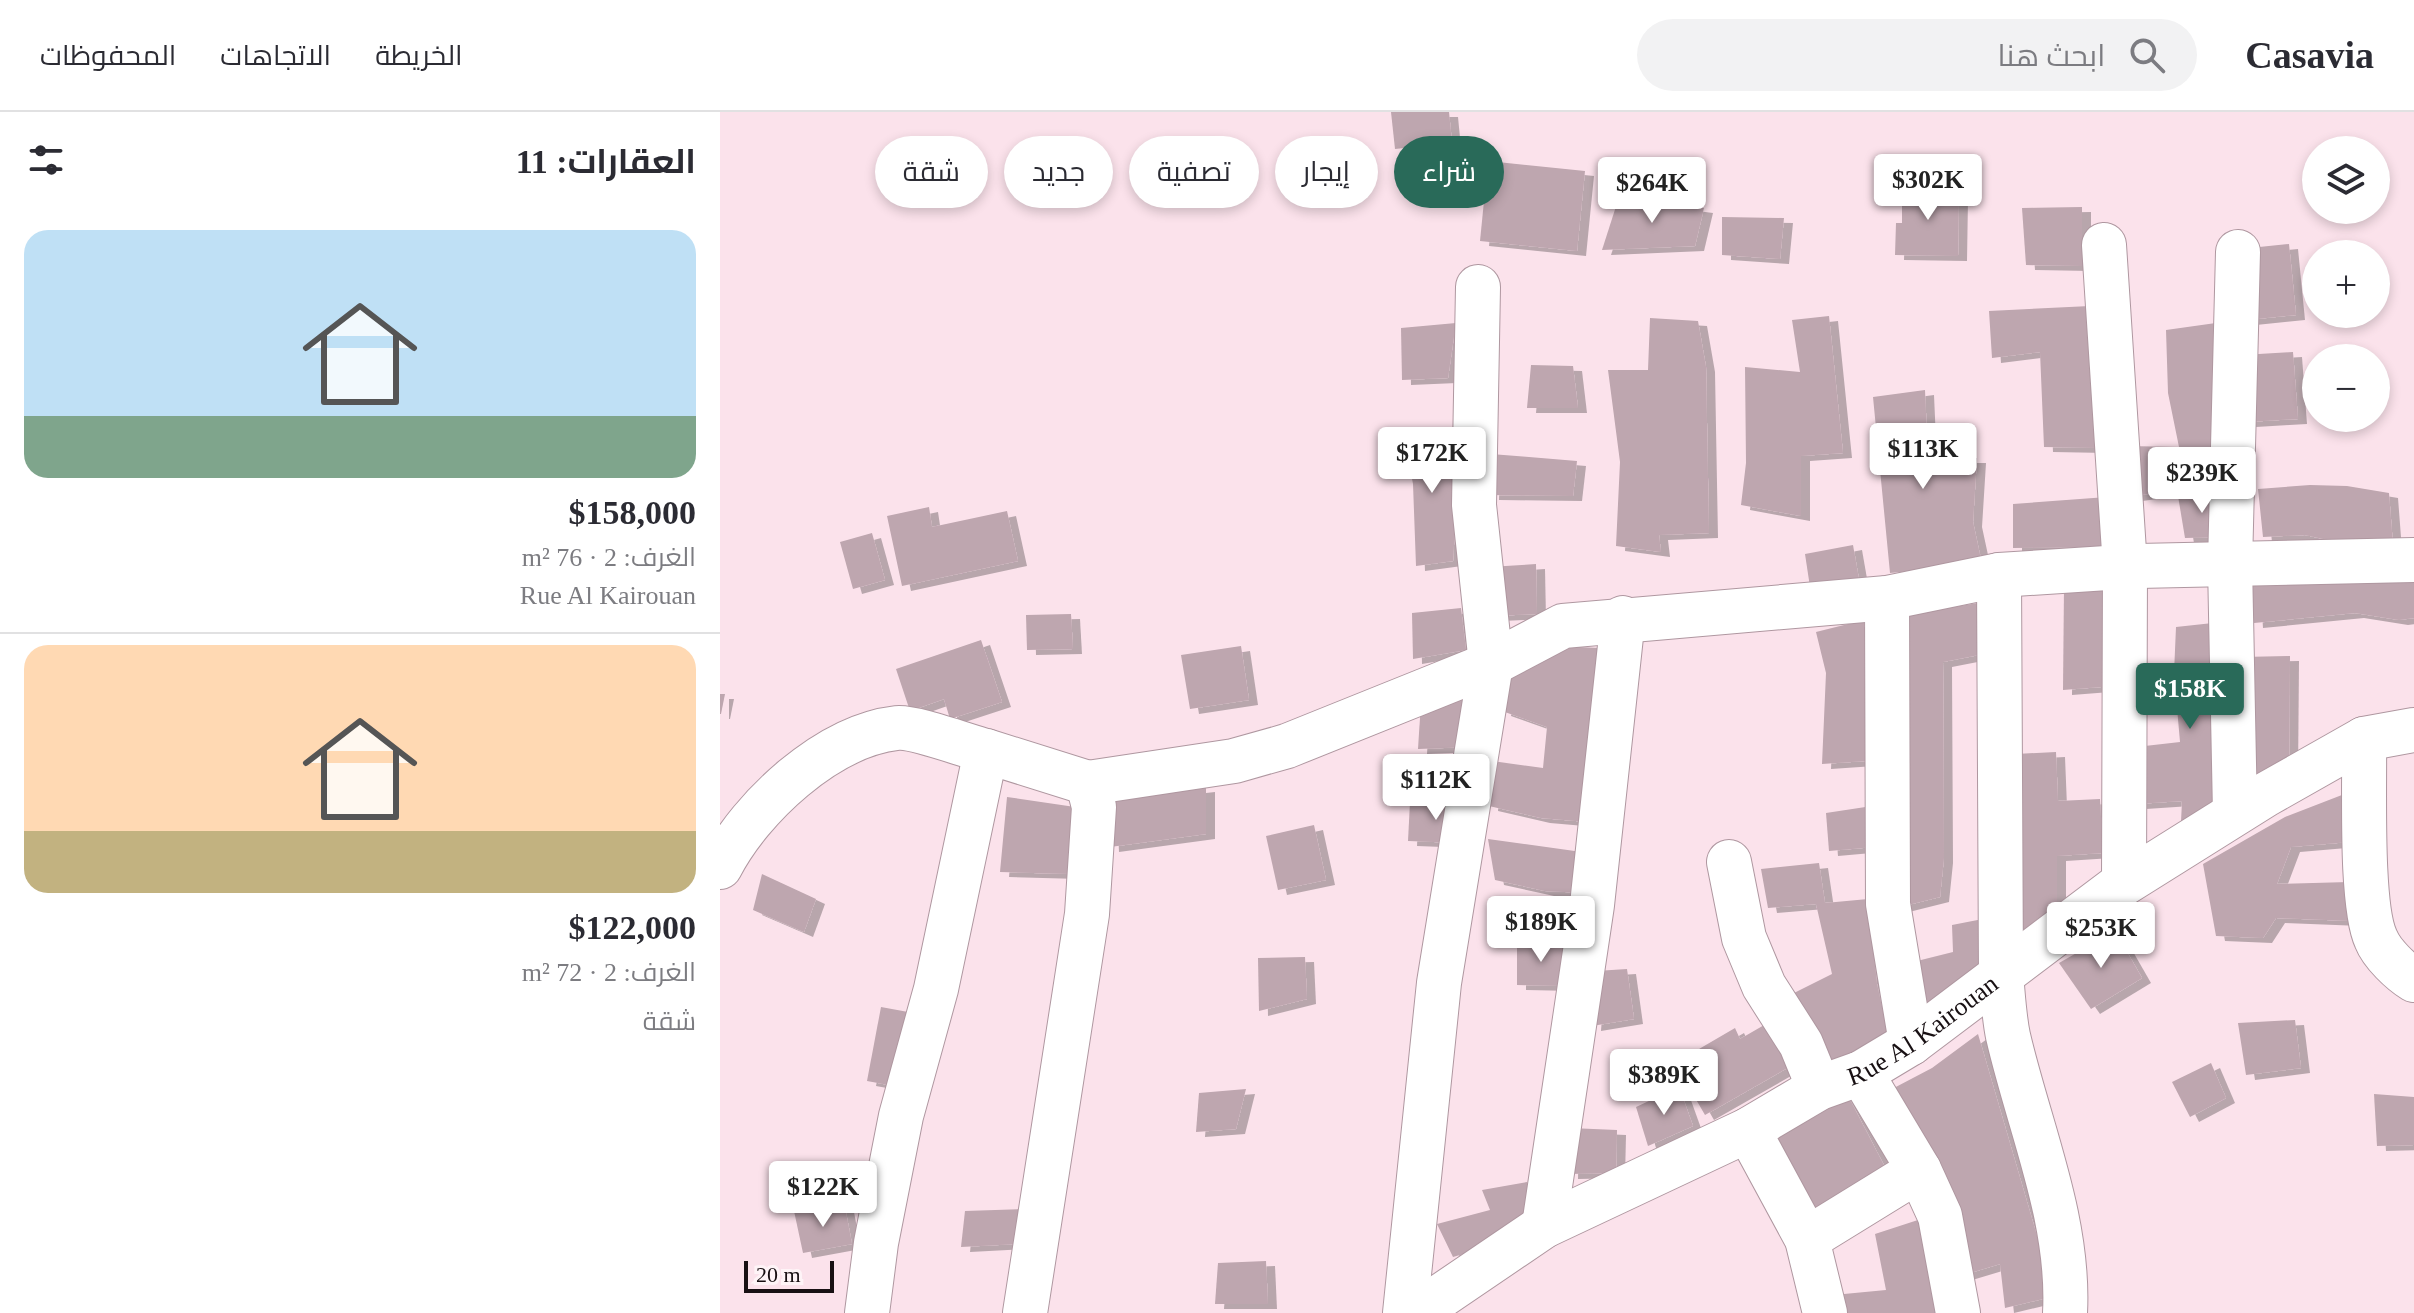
<!DOCTYPE html>
<html lang="ar">
<head>
<meta charset="utf-8">
<style>
  :root { --surface:#fff; --page:#f2f2f3; --text:#2b2b33; --muted:#7c7c81; --line:#e1e1e2; --accent:#296a59 }
  body { margin:0; font-family:"Times New Roman",Cairo,serif; background:var(--page); color:var(--text); direction:rtl; height:100vh; display:flex; flex-direction:column; font-size:30px; white-space:nowrap }
  * { box-sizing:border-box; margin:0 }
  p { font-size:26px; color:var(--muted) }
  .icon { flex:none; width:44px; height:44px; fill:none; stroke:currentColor; stroke-width:2; stroke-linecap:round; stroke-linejoin:round }
  .map { position:relative; flex:1; overflow:hidden; direction:ltr }
  .drawer { display:flex; flex-direction:column; background:var(--surface); width:720px }
  .drawer>* { flex:none }
  .banner { position:absolute; left:24px; top:24px; width:760px; height:72px; direction:rtl; display:flex; gap:16px }
  .controls { position:absolute; left:1582px; top:24px; display:grid; gap:16px }
  .controls a { display:grid; place-items:center; width:88px; height:88px; border-radius:50%; background:var(--surface); box-shadow:0 4px 12px #0003; font-size:40px }
  .scale { position:absolute; left:24px; bottom:20px; width:90px; box-sizing:border-box; padding-left:8px; border:4px solid #181013; border-top:0; font-size:22px; line-height:28px; white-space:nowrap; color:#181013; -webkit-text-stroke:6px #fef4f7; paint-order:stroke }
  .price { position:absolute; translate:-50% -68px; padding:0 18px; border-radius:8px; background:#fff; color:#222; font-size:26px; line-height:52px; filter:drop-shadow(0 2px 4px #0008) }
  .price::after { content:''; position:absolute; left:50%; top:48px; width:24px; height:18px; margin-left:-12px; background:inherit; clip-path:polygon(0 0,100% 0,50% 100%) }
  .price.current { background:var(--accent); color:#fff }
  ul { padding:0; list-style:none }
  li { display:grid; align-content:center; gap:16px; height:424px; padding:0 24px }
  li+li { border-top:2px solid var(--line) }
  li span { display:grid; place-items:center; height:248px; border-radius:24px; color:#555 }
  li>.icon { margin-inline-start:auto }
  span .icon { width:144px; height:144px; fill:#fffc; stroke-width:1 }
  li b { font-size:34px }
  h2 { display:flex; justify-content:space-between; align-items:center; height:96px; padding:0 24px; font-size:34px }
  .chip { padding:0 28px; border-radius:36px; background:var(--surface); box-shadow:0 4px 12px #0003; font-size:28px; line-height:72px }
  .chip.current { background:var(--accent); color:#fff }
  header { display:flex; align-items:center; gap:48px; box-sizing:border-box; height:112px; padding:0 40px; background:var(--surface); border-bottom:2px solid var(--line) }
  header strong { font-size:38px }
  nav { display:flex; gap:44px; margin-inline-start:auto; font-size:28px }
  .search { width:560px; height:72px; background:var(--page); display:flex; align-items:center; gap:20px; box-sizing:border-box; padding:0 28px; border-radius:44px; color:var(--muted); font-size:30px }
  main { display:flex; flex:1; min-height:0 }
  .map>svg:first-child { display:block }
  .building { fill:#bea6af; filter:url(#shadow) }
  .lines { fill:none; stroke-linecap:round; stroke-linejoin:round }
  .minor-casing { stroke:#af97a0; stroke-width:46 }
  .minor { stroke:#fff; stroke-width:44 }
  .labels { text-anchor:middle; dominant-baseline:central; stroke-width:8; stroke-linejoin:round; paint-order:stroke }
  .street-label { font-size:26px; fill:#181013; stroke:#fef4f7 }
</style>
</head>
<body>
<header>
<strong>Casavia</strong>
<div class="search"><svg class="icon" aria-label="search" viewBox="0 0 24 24"><circle cx="10" cy="10" r="6"/><path d="M15 15l6 6"/></svg>ابحث هنا</div>
<nav><a>الخريطة</a><a>الاتجاهات</a><a>المحفوظات</a></nav>
</header>
<main>
<div class="map">
<svg width="1694" height="1201" viewBox="0 0 1694 1201">
  <defs>
    <filter id="shadow"><feDropShadow dx="9" dy="5" stdDeviation="0" flood-color="#0004"/></filter>
  </defs>
  <rect width="100%" height="100%" fill="#fbe2eb"/>
  <!-- building -->
  <g class="building">
    <polygon points="671,0 729,0 732,31 675,37"/>
    <polygon points="768,49 865,59 857,139 760,129"/>
    <polygon points="1182,71 1216,71 1216,81 1239,82 1238,144 1175,143 1176,111 1182,111"/>
    <polygon points="899,85 984,96 975,134 882,138"/>
    <polygon points="1362,95 1362,154 1306,153 1302,96"/>
    <polygon points="1002,105 1064,106 1060,147 1002,143"/>
    <polygon points="1569,132 1576,203 1527,208 1520,137"/>
    <polygon points="1370,194 1378,336 1324,335 1320,240 1272,246 1269,199"/>
    <polygon points="1109,204 1123,341 1081,344 1081,404 1021,393 1026,351 1025,255 1080,260 1072,208"/>
    <polygon points="930,206 978,209 986,255 989,421 939,423 941,440 896,434 900,350 888,258 928,258"/>
    <polygon points="1503,210 1503,335 1459,335 1457,378 1406,385 1407,334 1459,335 1448,281 1446,218"/>
    <polygon points="736,211 728,266 682,268 681,216"/>
    <polygon points="1573,240 1578,307 1527,310 1522,243"/>
    <polygon points="811,253 853,254 858,296 807,296"/>
    <polygon points="1205,278 1208,346 1257,346 1253,410 1262,452 1170,461 1153,285"/>
    <polygon points="683,319 732,319 735,417 733,449 696,454 693,372"/>
    <polygon points="771,342 857,349 853,384 770,383"/>
    <polygon points="1590,373 1627,374 1669,381 1673,433 1626,432 1585,423 1543,425 1538,377"/>
    <polygon points="1457,378 1501,382 1507,425 1465,426"/>
    <polygon points="1387,385 1388,435 1293,436 1293,392"/>
    <polygon points="209,395 212,415 287,399 298,449 182,474 167,404"/>
    <polygon points="152,421 165,468 133,477 120,430"/>
    <polygon points="1133,433 1140,473 1090,475 1085,442"/>
    <polygon points="816,452 817,502 773,504 769,455"/>
    <polygon points="1694,461 1694,506 1679,508 1635,501 1534,511 1531,464"/>
    <polygon points="1344,475 1390,476 1394,574 1343,578"/>
    <polygon points="1264,490 1264,542 1223,550 1224,746 1220,785 1176,796 1173,505"/>
    <polygon points="741,496 746,538 693,547 692,501"/>
    <polygon points="351,502 353,537 307,538 306,503"/>
    <polygon points="1144,508 1146,649 1102,652 1106,561 1096,520"/>
    <polygon points="1502,510 1502,705 1461,710 1462,689 1417,692 1416,635 1460,630 1454,561 1456,515"/>
    <polygon points="261,528 282,590 230,607 224,587 190,599 176,557"/>
    <polygon points="521,534 529,588 470,597 461,543"/>
    <polygon points="834,534 880,536 867,710 821,706 769,694 772,649 823,656 827,615 782,599 788,548"/>
    <polygon points="1570,544 1569,661 1522,678 1522,545"/>
    <polygon points="750,578 749,635 698,637 701,590"/>
    <polygon points="0,582 5,582 1,602 0,602"/>
    <polygon points="1336,640 1338,689 1380,687 1383,741 1337,744 1337,811 1296,824 1296,642"/>
    <polygon points="486,675 486,722 390,735 388,686"/>
    <polygon points="1640,676 1641,729 1571,735 1557,772 1629,770 1632,809 1556,806 1543,826 1496,824 1483,752 1565,705"/>
    <polygon points="287,685 355,695 351,762 280,760"/>
    <polygon points="690,690 744,691 740,731 688,729"/>
    <polygon points="1152,694 1154,735 1109,739 1106,701"/>
    <polygon points="594,713 606,768 558,778 546,724"/>
    <polygon points="768,727 869,741 865,781 825,779 775,768"/>
    <polygon points="1099,751 1105,791 1148,787 1157,872 1170,931 1104,962 1070,883 1112,862 1096,792 1048,796 1041,757"/>
    <polygon points="42,762 96,787 84,820 33,798"/>
    <polygon points="1273,805 1273,856 1206,909 1193,850 1233,840 1232,813"/>
    <polygon points="1395,819 1422,866 1371,897 1339,851"/>
    <polygon points="797,830 846,831 845,874 797,873"/>
    <polygon points="585,845 587,887 539,899 538,846"/>
    <polygon points="907,857 914,907 872,914 876,859"/>
    <polygon points="161,895 199,902 185,976 147,969"/>
    <polygon points="1058,905 1083,947 985,1003 955,951 1015,916 1020,927"/>
    <polygon points="1575,908 1581,956 1526,963 1518,911"/>
    <polygon points="1258,922 1322,1141 1327,1186 1285,1196 1280,1152 1240,1164 1172,977 1212,956"/>
    <polygon points="1491,951 1506,986 1470,1005 1452,970"/>
    <polygon points="959,975 973,1014 928,1034 916,995"/>
    <polygon points="526,977 516,1017 476,1020 479,981"/>
    <polygon points="1127,982 1169,1063 1085,1107 1043,1026"/>
    <polygon points="1654,982 1694,985 1694,1033 1657,1034"/>
    <polygon points="850,1016 897,1018 896,1061 849,1062"/>
    <polygon points="807,1070 818,1102 778,1132 733,1145 717,1112 770,1098 762,1078"/>
    <polygon points="125,1095 132,1132 83,1141 74,1099"/>
    <polygon points="303,1097 300,1132 241,1135 245,1099"/>
    <polygon points="1201,1107 1219,1201 1125,1201 1124,1182 1166,1178 1155,1122"/>
    <polygon points="546,1149 548,1192 495,1192 498,1151"/>
  </g>
  <g class="lines">
    <defs>
      <g id="minor">
        <polyline points="1384,133 1405,455 1404,771"/>
        <path d="M1279 463 1281 863C1283 883 1284 905 1288 924 1309 1015 1350 1107 1345 1201"/>
        <polyline points="1167,486 1168,792 1191,931"/>
        <path d="M1644 627C1645 671 1640 793 1656 827 1662 842 1681 860 1694 868"/>
        <polyline points="1515,701 1510,452 1518,140"/>
        <polyline points="1009,750 1024,826 1044,874 1081,932 1099,976"/>
        <path d="M0 755C31 695 107 624 177 616 193 614 247 634 266 639"/>
        <polyline points="1141,961 1199,1058 1220,1104 1238,1201"/>
        <polyline points="1028,1018 1087,1127 1105,1201"/>
        <polyline points="824,1114 872,793 903,506"/>
        <polyline points="1087,1127 1199,1058"/>
        <polyline points="147,1201 156,1131 181,1004 216,877 266,639 368,671"/>
        <polyline points="305,1201 367,802 374,695 368,671 514,649 567,634 771,552 843,514 1167,486 1279,463 1418,454 1694,448"/>
        <polyline points="685,1201 719,871 771,552 754,393 758,175"/>
        <path id="s1" d="M696 1201 824 1114 1028 1018 1099 976 1141 961 1191 931 1395 777 1545 683 1644 627 1694 618"/>
      </g>
    </defs>
    <!-- minor casing -->
    <use href="#minor" class="minor-casing"/>
    <!-- minor -->
    <use href="#minor" class="minor"/>
  </g>
  <g class="labels">
    <!-- street labels -->
    <g class="street-label">
      <text stroke="none"><textPath href="#s1" startOffset="582">Rue Al Kairouan</textPath></text>
    </g>
  </g>
</svg>
<div class="controls">
<a><svg class="icon" aria-label="layers" viewBox="0 0 24 24"><path d="M12 4l9 5-9 5-9-5zM3 14l9 5 9-5"/></svg></a>
<a>+</a>
<a>−</a>
</div>
<div class="scale">20 m</div>
<b class="price" style="left:1208px;top:110px">$302K</b>
<b class="price" style="left:932px;top:113px">$264K</b>
<b class="price" style="left:1203px;top:379px">$113K</b>
<b class="price" style="left:712px;top:383px">$172K</b>
<b class="price" style="left:1482px;top:403px">$239K</b>
<b class="price current" style="left:1470px;top:619px">$158K</b>
<b class="price" style="left:716px;top:710px">$112K</b>
<b class="price" style="left:821px;top:852px">$189K</b>
<b class="price" style="left:1381px;top:858px">$253K</b>
<b class="price" style="left:944px;top:1005px">$389K</b>
<b class="price" style="left:103px;top:1117px">$122K</b>
<div class="banner">
<a class="chip current">شراء</a>
<a class="chip">إيجار</a>
<a class="chip">تصفية</a>
<a class="chip">جديد</a>
<a class="chip">شقة</a>
</div>
</div>
<section class="drawer">
<h2>العقارات: 11<svg class="icon" aria-label="filters" viewBox="0 0 24 24"><path d="M4 7h16M4 17h16"/><circle cx="9" cy="7" r="2"/><circle cx="15" cy="17" r="2"/></svg></h2>
<ul>
<li><span style="background:linear-gradient(#bfe0f5 75%,#7fa58c 0)"><svg class="icon" aria-label="home" viewBox="0 0 24 24"><path d="M3 11l9-7 9 7M6 9v11h12V9"/></svg></span><div><b>$158,000</b><p>الغرف: 2 · 76 m²</p><p>Rue Al Kairouan</p></div></li>
<li><span style="background:linear-gradient(#ffd9b3 75%,#c2b280 0)"><svg class="icon" aria-label="home" viewBox="0 0 24 24"><path d="M3 11l9-7 9 7M6 9v11h12V9"/></svg></span><div><b>$122,000</b><p>الغرف: 2 · 72 m²</p><p>شقة</p></div></li>
</ul>
</section>
</main>
</body>
</html>
